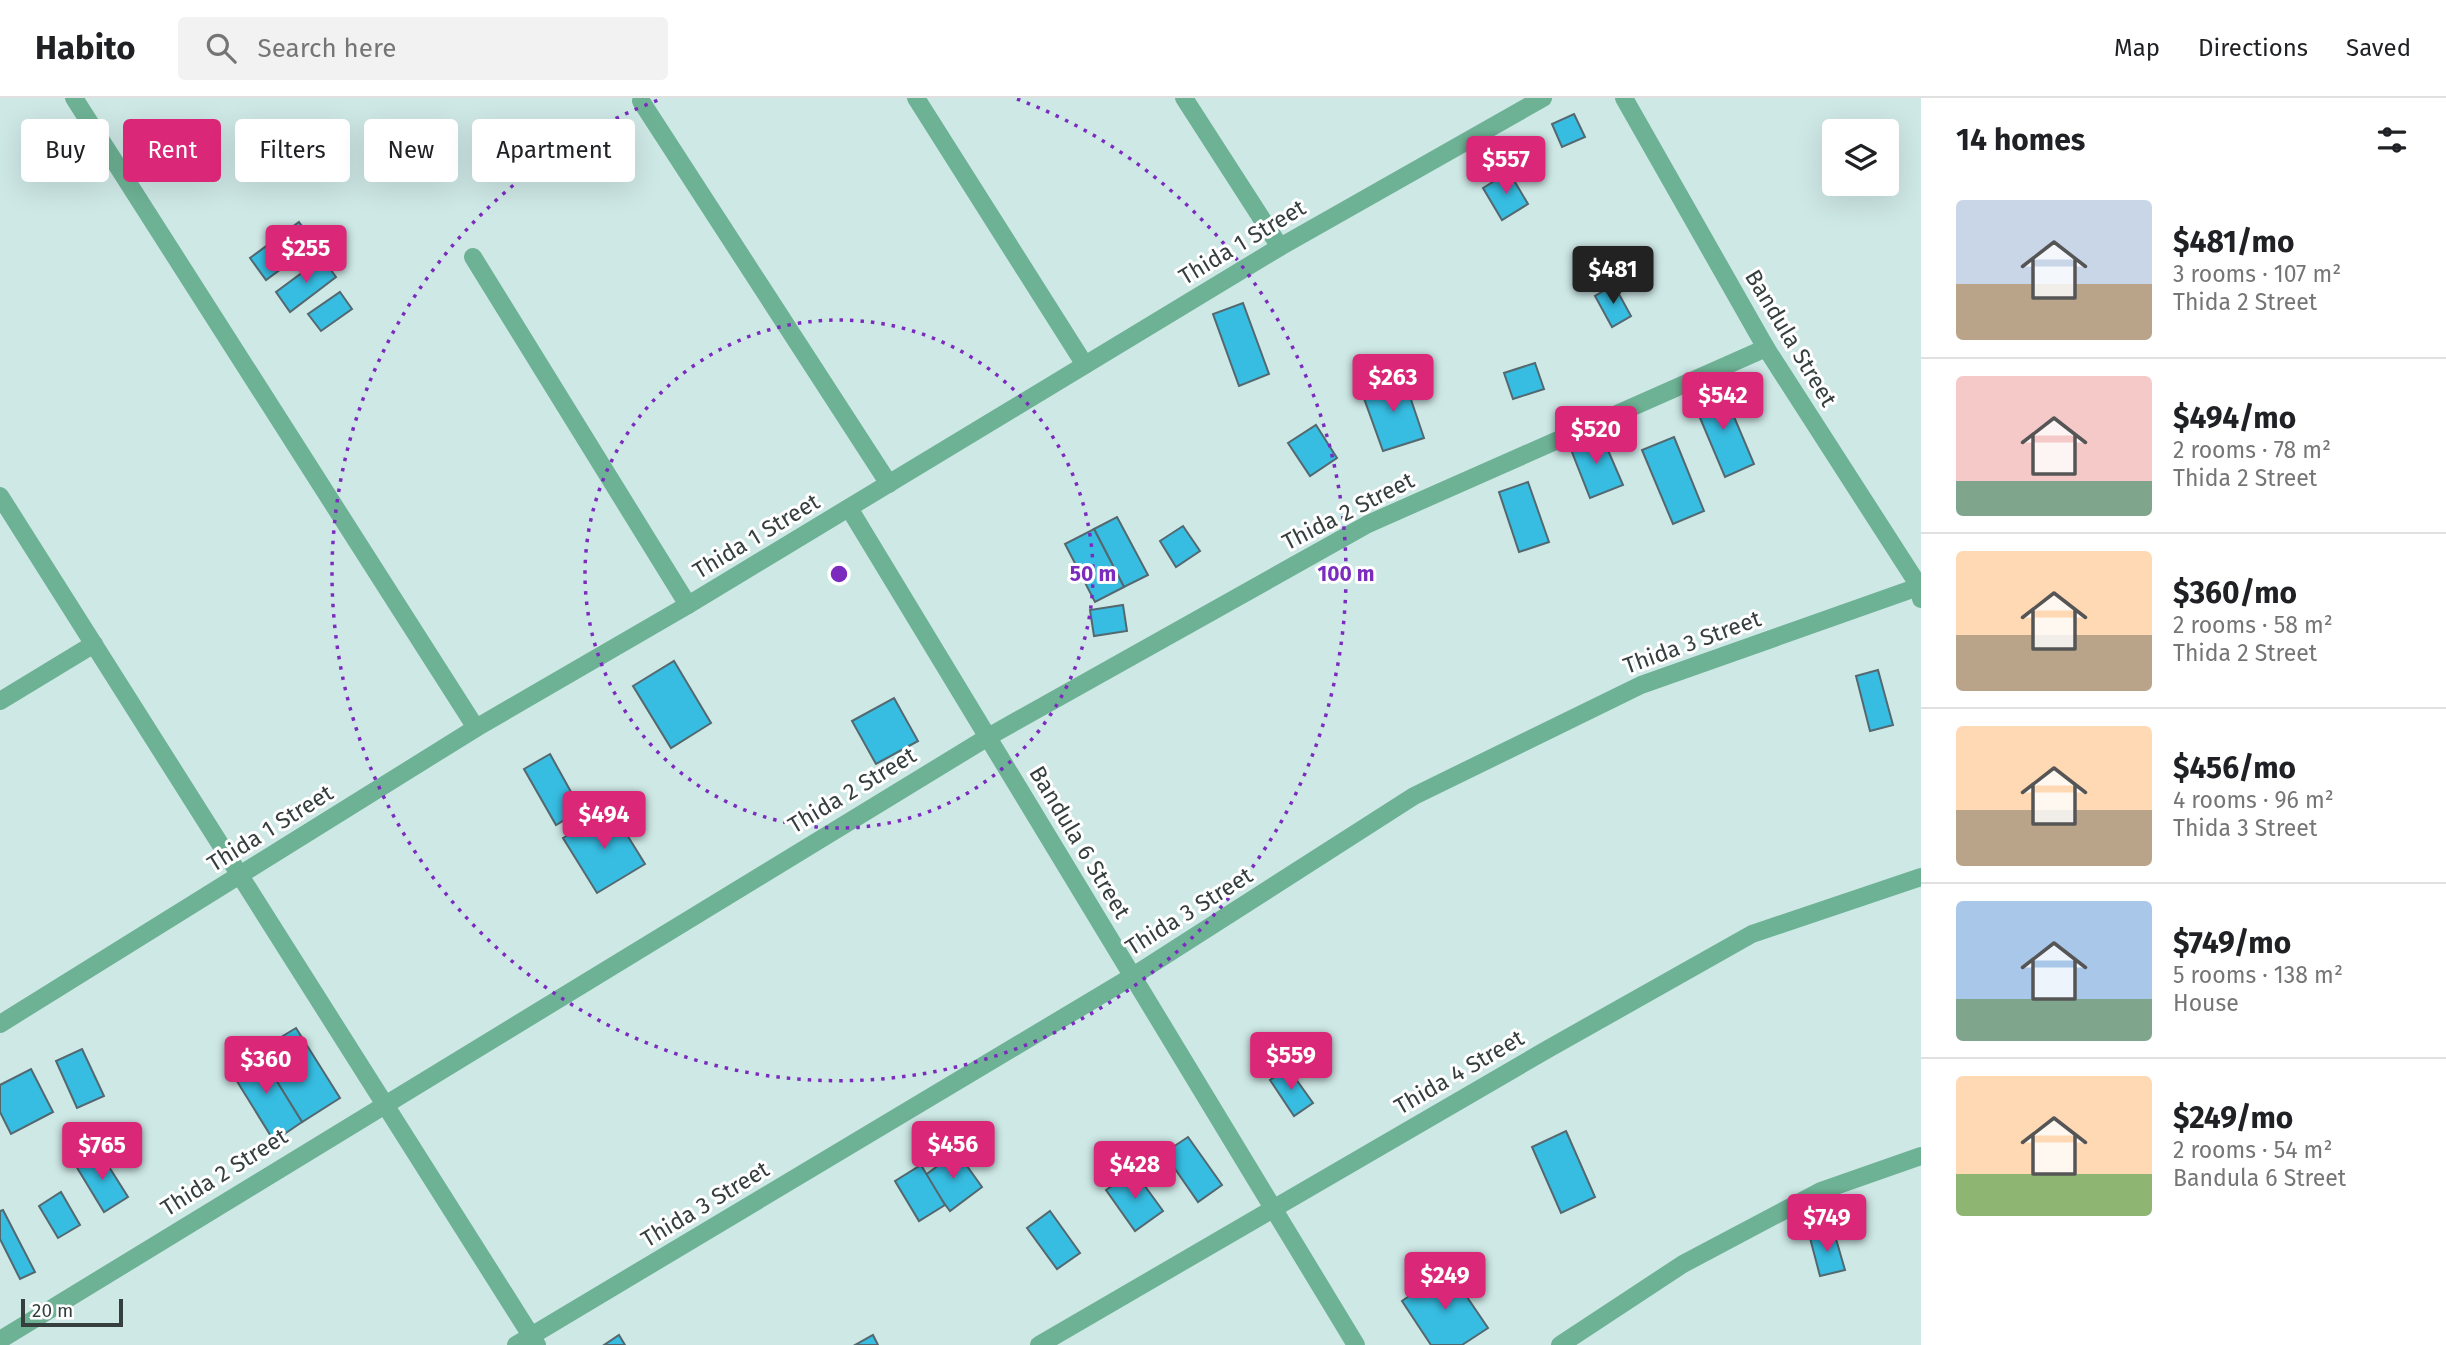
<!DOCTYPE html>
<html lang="en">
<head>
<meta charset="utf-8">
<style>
  :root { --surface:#fff; --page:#f2f2f2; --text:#202124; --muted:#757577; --line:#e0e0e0; --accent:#db2777 }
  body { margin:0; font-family:"Fira Sans",sans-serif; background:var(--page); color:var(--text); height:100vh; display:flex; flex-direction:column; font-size:26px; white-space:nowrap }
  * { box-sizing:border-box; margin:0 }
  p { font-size:23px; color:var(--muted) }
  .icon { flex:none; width:38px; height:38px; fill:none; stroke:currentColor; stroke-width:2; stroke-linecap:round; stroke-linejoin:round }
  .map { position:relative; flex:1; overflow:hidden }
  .drawer { display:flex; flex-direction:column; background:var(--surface); width:525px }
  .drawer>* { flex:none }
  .hud { position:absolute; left:21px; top:21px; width:665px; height:63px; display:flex; gap:14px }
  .buttons { position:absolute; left:1822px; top:21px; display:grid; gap:14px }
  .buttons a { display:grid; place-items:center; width:77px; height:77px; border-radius:7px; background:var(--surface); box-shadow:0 7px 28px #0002; font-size:35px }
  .scale { position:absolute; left:21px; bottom:18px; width:102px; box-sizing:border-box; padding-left:7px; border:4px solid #343f3e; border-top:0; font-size:19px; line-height:24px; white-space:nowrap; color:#343f3e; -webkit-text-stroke:5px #fff; paint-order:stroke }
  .price { position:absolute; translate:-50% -60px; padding:0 16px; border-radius:7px; background:var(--accent); color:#fff; font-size:23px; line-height:46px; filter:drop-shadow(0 2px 4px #0008) }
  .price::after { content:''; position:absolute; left:50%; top:42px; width:21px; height:16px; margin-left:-10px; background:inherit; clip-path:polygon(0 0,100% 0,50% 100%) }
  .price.selected { background:#222; color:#fff }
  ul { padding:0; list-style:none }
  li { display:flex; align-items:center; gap:21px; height:175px; padding:0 35px }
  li+li { border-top:2px solid var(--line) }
  li span { display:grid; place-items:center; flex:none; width:196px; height:140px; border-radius:7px; color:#555 }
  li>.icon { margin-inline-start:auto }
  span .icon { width:84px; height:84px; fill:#fffc; stroke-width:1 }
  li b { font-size:30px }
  h2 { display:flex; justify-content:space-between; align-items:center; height:84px; padding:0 35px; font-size:30px }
  .tag { padding:0 24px; border-radius:7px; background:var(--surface); box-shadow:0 7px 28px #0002; font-size:24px; line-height:63px }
  .tag.selected { background:var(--accent); color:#fff }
  header { display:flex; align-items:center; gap:42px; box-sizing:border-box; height:98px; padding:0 35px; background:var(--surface); border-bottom:2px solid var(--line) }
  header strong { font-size:33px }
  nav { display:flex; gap:38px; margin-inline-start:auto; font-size:24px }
  .search { width:490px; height:63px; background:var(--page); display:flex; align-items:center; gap:18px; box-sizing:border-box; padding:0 24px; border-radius:7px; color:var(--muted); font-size:26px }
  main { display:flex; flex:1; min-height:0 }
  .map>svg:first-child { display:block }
  .building { fill:#37bde2; stroke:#53686f; stroke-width:2 }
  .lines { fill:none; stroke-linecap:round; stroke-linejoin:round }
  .street { stroke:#6eb295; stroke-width:18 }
  .ring { fill:none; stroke:#7b2cbf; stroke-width:3.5; stroke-dasharray:3.5 7 }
  .labels { text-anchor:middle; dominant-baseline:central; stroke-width:6; stroke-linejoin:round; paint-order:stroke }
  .street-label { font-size:23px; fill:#343f3e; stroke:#fff }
  .centre { fill:#7b2cbf; stroke:#fff; stroke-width:3.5 }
  .ring-label { font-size:21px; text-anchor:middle; font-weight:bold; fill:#7b2cbf; stroke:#fff; stroke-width:6; stroke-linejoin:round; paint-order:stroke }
</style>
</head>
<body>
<header>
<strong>Habito</strong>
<div class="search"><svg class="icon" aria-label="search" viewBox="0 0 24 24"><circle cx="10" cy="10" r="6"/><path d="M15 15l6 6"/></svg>Search here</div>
<nav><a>Map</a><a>Directions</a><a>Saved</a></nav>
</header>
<main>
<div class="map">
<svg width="1921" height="1247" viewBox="0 0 1921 1247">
  <rect width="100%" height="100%" fill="#cee8e6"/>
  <!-- building -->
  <g class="building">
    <polygon points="1574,16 1585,39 1562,49 1552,26"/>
    <polygon points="1509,74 1528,106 1502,122 1483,90"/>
    <polygon points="299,124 315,146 266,182 250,160"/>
    <polygon points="322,160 336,179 290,214 276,194"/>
    <polygon points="1614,187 1631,218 1612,229 1595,198"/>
    <polygon points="340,194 352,211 321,233 308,216"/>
    <polygon points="1243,205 1269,276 1239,288 1213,216"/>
    <polygon points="1535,265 1544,291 1513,301 1504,275"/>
    <polygon points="1403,278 1424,340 1383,353 1361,292"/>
    <polygon points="1721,288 1754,366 1725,379 1692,301"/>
    <polygon points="1316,327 1337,360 1310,378 1288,345"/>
    <polygon points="1601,336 1623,387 1590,400 1570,349"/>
    <polygon points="1674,339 1704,413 1673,426 1642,352"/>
    <polygon points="1528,384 1549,444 1519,454 1499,394"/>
    <polygon points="1117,419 1148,477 1124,489 1094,431"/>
    <polygon points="1183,428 1200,453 1176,469 1160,443"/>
    <polygon points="1094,431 1124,489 1095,504 1065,446"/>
    <polygon points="1123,507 1127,533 1094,538 1090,512"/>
    <polygon points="674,563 711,625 671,650 633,588"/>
    <polygon points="1878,572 1893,627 1870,633 1856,578"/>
    <polygon points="894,600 918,643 876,666 852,623"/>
    <polygon points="550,656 581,712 556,727 524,671"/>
    <polygon points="611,711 645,766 597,795 563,740"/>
    <polygon points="296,930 340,1000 302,1024 258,953"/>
    <polygon points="82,951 104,998 77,1010 56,963"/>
    <polygon points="258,953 302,1024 274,1043 230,972"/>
    <polygon points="1288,970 1313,1005 1294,1018 1270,982"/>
    <polygon points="31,971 53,1014 11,1036 0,1014 0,987"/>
    <polygon points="1566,1033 1595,1099 1561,1115 1532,1049"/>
    <polygon points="1188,1039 1222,1087 1198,1104 1164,1055"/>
    <polygon points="99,1053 128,1099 104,1114 76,1068"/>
    <polygon points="957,1054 982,1089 950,1113 924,1078"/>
    <polygon points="921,1067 945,1107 919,1123 895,1083"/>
    <polygon points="1134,1073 1163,1113 1135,1133 1106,1092"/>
    <polygon points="61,1094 80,1127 58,1140 39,1108"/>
    <polygon points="3,1112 35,1174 20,1181 0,1141 0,1113"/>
    <polygon points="1050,1113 1080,1155 1057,1171 1027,1130"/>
    <polygon points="1834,1134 1845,1172 1820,1178 1810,1140"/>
    <polygon points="1448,1171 1488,1230 1462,1247 1431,1247 1402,1203"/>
    <polygon points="619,1237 625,1247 604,1247"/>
    <polygon points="873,1237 878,1247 855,1247"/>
  </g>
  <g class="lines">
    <!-- street -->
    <g class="street">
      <polyline points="74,0 476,630"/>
      <polyline points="916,0 1085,267"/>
      <polyline points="1184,0 1280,149"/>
      <polyline points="1624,0 1766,250 1919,488 1921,501"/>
      <polyline points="641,3 889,386"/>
      <polyline points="473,159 688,507"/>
      <polyline points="0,398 537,1247"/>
      <polyline points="849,410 1356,1247"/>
      <polyline points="0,603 94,546"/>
      <polyline points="0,926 476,630 688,507 1280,149 1543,0"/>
      <polyline points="0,1242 988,639 1368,426 1766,250"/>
      <polyline points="516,1247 1133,878 1414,698 1641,587 1921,488"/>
      <polyline points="1039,1247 1548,951 1752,836 1921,779"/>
      <polyline points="1560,1247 1683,1166 1821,1093 1921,1058"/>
    </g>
  </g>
  <!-- distance rings -->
  <g class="ring">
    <circle cx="839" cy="476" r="254"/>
    <path d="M1017 1A507 507 0 1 1 661 1"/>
  </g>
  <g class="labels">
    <!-- street labels -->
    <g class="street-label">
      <text transform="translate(1242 144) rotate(-31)">Thida 1 Street</text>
      <text transform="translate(1791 240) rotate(59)">Bandula Street</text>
      <text transform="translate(1348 413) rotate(-27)">Thida 2 Street</text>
      <text transform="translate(756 438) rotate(-31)">Thida 1 Street</text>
      <text transform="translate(1692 544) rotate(-20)">Thida 3 Street</text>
      <text transform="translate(852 692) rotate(-31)">Thida 2 Street</text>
      <text transform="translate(270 730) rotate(-32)">Thida 1 Street</text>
      <text transform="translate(1080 744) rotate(59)">Bandula 6 Street</text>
      <text transform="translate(1189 813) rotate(-32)">Thida 3 Street</text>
      <text transform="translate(1459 974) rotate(-30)">Thida 4 Street</text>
      <text transform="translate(224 1074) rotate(-32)">Thida 2 Street</text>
      <text transform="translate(705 1106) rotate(-31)">Thida 3 Street</text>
    </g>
  </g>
  <circle cx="839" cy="476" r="10" class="centre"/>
  <g class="ring-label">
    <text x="1093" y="483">50 m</text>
    <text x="1346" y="483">100 m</text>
  </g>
</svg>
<div class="buttons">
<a><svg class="icon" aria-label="layers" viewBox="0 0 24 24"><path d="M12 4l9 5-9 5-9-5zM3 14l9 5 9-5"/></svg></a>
</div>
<div class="scale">20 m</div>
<b class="price" style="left:1506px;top:98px">$557</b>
<b class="price" style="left:306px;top:187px">$255</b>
<b class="price selected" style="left:1613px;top:208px">$481</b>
<b class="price" style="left:1393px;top:316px">$263</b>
<b class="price" style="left:1723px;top:334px">$542</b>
<b class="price" style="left:1596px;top:368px">$520</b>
<b class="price" style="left:604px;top:753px">$494</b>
<b class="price" style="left:1291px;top:994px">$559</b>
<b class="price" style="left:266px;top:998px">$360</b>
<b class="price" style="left:953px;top:1083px">$456</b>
<b class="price" style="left:102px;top:1084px">$765</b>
<b class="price" style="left:1135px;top:1103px">$428</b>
<b class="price" style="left:1827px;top:1156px">$749</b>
<b class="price" style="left:1445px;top:1214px">$249</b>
<div class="hud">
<a class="tag">Buy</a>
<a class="tag selected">Rent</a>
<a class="tag">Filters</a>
<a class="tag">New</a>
<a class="tag">Apartment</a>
</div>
</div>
<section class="drawer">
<h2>14 homes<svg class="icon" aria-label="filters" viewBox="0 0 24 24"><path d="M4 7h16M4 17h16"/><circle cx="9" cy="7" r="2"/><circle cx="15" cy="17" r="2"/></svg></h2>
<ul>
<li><span style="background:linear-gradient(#c9d6e8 60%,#b9a48a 0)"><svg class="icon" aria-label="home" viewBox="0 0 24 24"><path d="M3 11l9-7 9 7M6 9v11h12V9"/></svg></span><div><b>$481/mo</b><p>3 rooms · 107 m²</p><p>Thida 2 Street</p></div></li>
<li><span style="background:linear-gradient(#f6c9c9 75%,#7fa58c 0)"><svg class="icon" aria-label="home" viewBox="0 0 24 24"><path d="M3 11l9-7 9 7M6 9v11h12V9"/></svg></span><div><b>$494/mo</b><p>2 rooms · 78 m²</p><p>Thida 2 Street</p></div></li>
<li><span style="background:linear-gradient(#ffd9b3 60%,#b9a48a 0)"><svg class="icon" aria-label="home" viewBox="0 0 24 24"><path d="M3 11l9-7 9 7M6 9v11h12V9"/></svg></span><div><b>$360/mo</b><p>2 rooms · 58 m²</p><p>Thida 2 Street</p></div></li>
<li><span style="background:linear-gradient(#ffd9b3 60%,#b9a48a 0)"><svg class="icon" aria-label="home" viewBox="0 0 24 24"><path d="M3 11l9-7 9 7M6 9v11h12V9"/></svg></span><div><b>$456/mo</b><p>4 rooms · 96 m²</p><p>Thida 3 Street</p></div></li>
<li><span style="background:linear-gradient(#a9c7e8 70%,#7fa58c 0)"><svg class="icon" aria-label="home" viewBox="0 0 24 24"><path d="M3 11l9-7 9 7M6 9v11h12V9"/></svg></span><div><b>$749/mo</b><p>5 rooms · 138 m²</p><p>House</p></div></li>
<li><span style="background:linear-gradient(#ffd9b3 70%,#8fb573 0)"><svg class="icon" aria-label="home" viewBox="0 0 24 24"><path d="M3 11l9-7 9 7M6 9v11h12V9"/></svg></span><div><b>$249/mo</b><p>2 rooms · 54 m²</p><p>Bandula 6 Street</p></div></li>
</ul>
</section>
</main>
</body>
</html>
